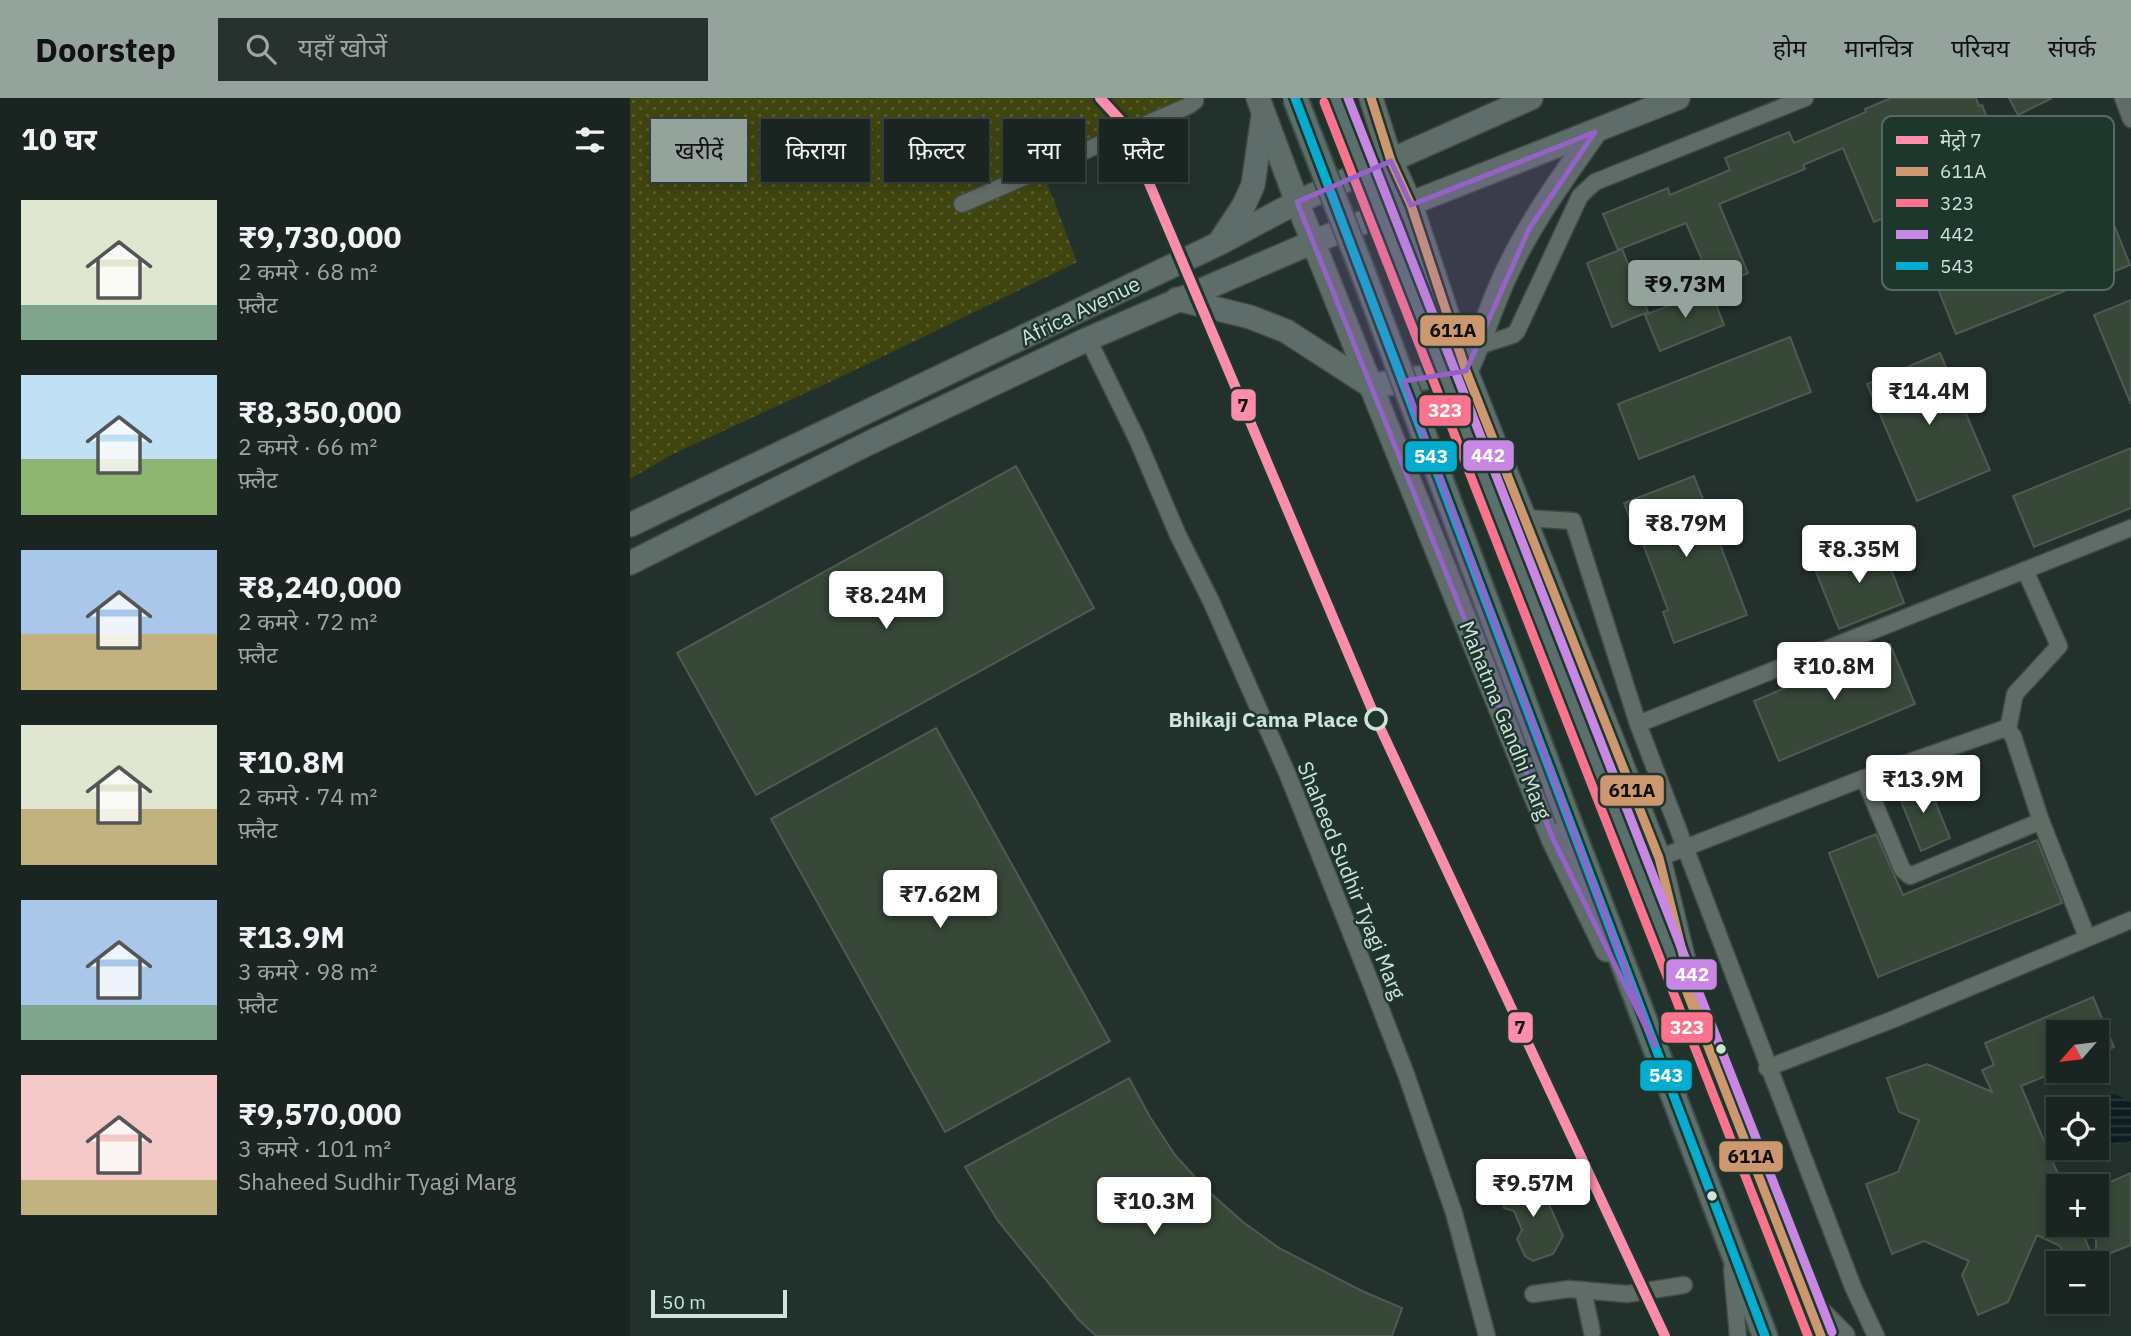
<!DOCTYPE html>
<html lang="hi">
<head>
<meta charset="utf-8">
<style>
  :root { --surface:#1a2521; --page:#27312e; --text:#f1f3f6; --muted:#9fa5a5; --line:#38423f; --accent:#95a39d }
  body { margin:0; font-family:"IBM Plex Sans","Noto Sans Devanagari",sans-serif; background:var(--page); color:var(--text); height:100vh; display:flex; flex-direction:column; font-size:26px; white-space:nowrap }
  * { box-sizing:border-box; margin:0 }
  p { font-size:23px; color:var(--muted) }
  .icon { flex:none; width:38px; height:38px; fill:none; stroke:currentColor; stroke-width:2; stroke-linecap:round; stroke-linejoin:round }
  .map { position:relative; flex:1; overflow:hidden }
  .sheet { display:flex; flex-direction:column; background:var(--surface); width:630px }
  .sheet>* { flex:none }
  .guide { position:absolute; left:21px; top:21px; width:665px; height:63px; display:flex; gap:14px }
  .needle { width:46px; rotate:242deg }
  .controls { position:absolute; left:1416px; top:922px; display:grid; gap:14px }
  .controls a { display:grid; place-items:center; width:63px; height:63px; border-radius:0px; background:var(--surface); box-shadow:0 4px 10px #0003,0 0 0 2px var(--line); font-size:35px }
  .scale { position:absolute; left:21px; bottom:18px; width:136px; box-sizing:border-box; padding-left:7px; border:4px solid #d2e1da; border-top:0; font-size:19px; line-height:24px; white-space:nowrap; color:#d2e1da; -webkit-text-stroke:5px #1d372d; paint-order:stroke }
  .price { position:absolute; translate:-50% -60px; padding:0 16px; border-radius:7px; background:#fff; color:#222; font-size:23px; line-height:46px; filter:drop-shadow(0 2px 4px #0008) }
  .price::after { content:''; position:absolute; left:50%; top:42px; width:21px; height:16px; margin-left:-10px; background:inherit; clip-path:polygon(0 0,100% 0,50% 100%) }
  .price.active { background:var(--accent); color:#111 }
  ul { padding:0; list-style:none }
  li { display:flex; align-items:center; gap:21px; height:175px; padding:0 21px }
  li span { display:grid; place-items:center; flex:none; width:196px; height:140px; border-radius:0px; color:#555 }
  li>.icon { margin-inline-start:auto }
  span .icon { width:84px; height:84px; fill:#fffc; stroke-width:1 }
  li b { font-size:30px }
  h2 { display:flex; justify-content:space-between; align-items:center; height:84px; padding:0 21px; font-size:30px }
  .pill { padding:0 24px; border-radius:0px; background:var(--surface); box-shadow:0 4px 10px #0003,0 0 0 2px var(--line); font-size:24px; line-height:63px }
  .pill.active { background:var(--accent); color:#111 }
  header { display:flex; align-items:center; gap:42px; box-sizing:border-box; height:98px; padding:0 35px; background:var(--accent); color:#111 }
  header strong { font-size:33px }
  nav { display:flex; gap:38px; margin-inline-start:auto; font-size:24px }
  .search { width:490px; height:63px; background:var(--page); display:flex; align-items:center; gap:18px; box-sizing:border-box; padding:0 24px; border-radius:0px; color:var(--muted); font-size:26px }
  main { display:flex; flex:1; min-height:0 }
  .map>svg:first-child { display:block }
  .grass { fill:url(#grass-dots) }
  .water { fill:url(#water-rules) }
  .building { fill:#374838; stroke:#505a54; stroke-width:2 }
  .lines { fill:none; stroke-linecap:round; stroke-linejoin:round }
  .street-casing { stroke:#404c47; stroke-width:19 }
  .secondary-casing { stroke:#404c47; stroke-width:26 }
  .primary-casing { stroke:#404c47; stroke-width:28 }
  .street { stroke:#616c67; stroke-width:16 }
  .secondary { stroke:#5e6d6a; stroke-width:23 }
  .primary { stroke:#5b706d; stroke-width:24 }
  .primary-bridge-casing { stroke:#404c47; stroke-width:28; stroke-linecap:butt }
  .primary-bridge { stroke:#5b706d; stroke-width:24 }
  .bus-1-casing { stroke:#1d372d; stroke-width:14 }
  .bus-2-casing { stroke:#1d372d; stroke-width:14 }
  .bus-3-casing { stroke:#1d372d; stroke-width:14 }
  .bus-4-casing { stroke:#1d372d; stroke-width:14 }
  .bus-1 { stroke:#cd976f; stroke-width:9 }
  .bus-2 { stroke:#fc738d; stroke-width:9 }
  .bus-3 { stroke:#c787e3; stroke-width:9 }
  .bus-4 { stroke:#06acd0; stroke-width:9 }
  .metro-1-casing { stroke:#1d372d; stroke-width:16 }
  .metro-1 { stroke:#fc8eac; stroke-width:10 }
  .marked { fill:#9562c7; fill-opacity:0.2; stroke:#9562c7; stroke-width:5; stroke-linejoin:round }
  .stop-dot { fill:#1d372d; stroke:#d2e1da; stroke-width:3.5 }
  .bus-dot { fill:#d2e1da; stroke:#1d372d; stroke-width:2.5 }
  .labels { text-anchor:middle; dominant-baseline:central; stroke-width:5; stroke-linejoin:round; paint-order:stroke }
  .street-label { font-size:21px; fill:#d2e1da; stroke:#1d372d }
  .stop-label { font-size:21px; font-weight:bold; fill:#d2e1da; stroke:#1d372d; text-anchor:end }
  .key { fill:#1d372d; stroke:#536a61; stroke-width:2 }
  .key-label { font-size:19px; fill:#d2e1da }
  .line-badge { stroke:#1d372d; stroke-width:2.5 }
  .badge-label { font-size:19px; text-anchor:middle; font-weight:bold; fill:#fff }
  .pale-badge-label { font-size:19px; text-anchor:middle; font-weight:bold; fill:#111 }
</style>
</head>
<body>
<header>
<strong>Doorstep</strong>
<div class="search"><svg class="icon" aria-label="search" viewBox="0 0 24 24"><circle cx="10" cy="10" r="6"/><path d="M15 15l6 6"/></svg>यहाँ खोजें</div>
<nav><a>होम</a><a>मानचित्र</a><a>परिचय</a><a>संपर्क</a></nav>
</header>
<main>
<section class="sheet">
<h2>10 घर<svg class="icon" aria-label="filters" viewBox="0 0 24 24"><path d="M4 7h16M4 17h16"/><circle cx="9" cy="7" r="2"/><circle cx="15" cy="17" r="2"/></svg></h2>
<ul>
<li><span style="background:linear-gradient(#dfe7d0 75%,#7fa58c 0)"><svg class="icon" aria-label="home" viewBox="0 0 24 24"><path d="M3 11l9-7 9 7M6 9v11h12V9"/></svg></span><div><b>₹9,730,000</b><p>2 कमरे · 68 m²</p><p>फ़्लैट</p></div></li>
<li><span style="background:linear-gradient(#bfe0f5 60%,#8fb573 0)"><svg class="icon" aria-label="home" viewBox="0 0 24 24"><path d="M3 11l9-7 9 7M6 9v11h12V9"/></svg></span><div><b>₹8,350,000</b><p>2 कमरे · 66 m²</p><p>फ़्लैट</p></div></li>
<li><span style="background:linear-gradient(#a9c7e8 60%,#c2b280 0)"><svg class="icon" aria-label="home" viewBox="0 0 24 24"><path d="M3 11l9-7 9 7M6 9v11h12V9"/></svg></span><div><b>₹8,240,000</b><p>2 कमरे · 72 m²</p><p>फ़्लैट</p></div></li>
<li><span style="background:linear-gradient(#dfe7d0 60%,#c2b280 0)"><svg class="icon" aria-label="home" viewBox="0 0 24 24"><path d="M3 11l9-7 9 7M6 9v11h12V9"/></svg></span><div><b>₹10.8M</b><p>2 कमरे · 74 m²</p><p>फ़्लैट</p></div></li>
<li><span style="background:linear-gradient(#a9c7e8 75%,#7fa58c 0)"><svg class="icon" aria-label="home" viewBox="0 0 24 24"><path d="M3 11l9-7 9 7M6 9v11h12V9"/></svg></span><div><b>₹13.9M</b><p>3 कमरे · 98 m²</p><p>फ़्लैट</p></div></li>
<li><span style="background:linear-gradient(#f6c9c9 75%,#c2b280 0)"><svg class="icon" aria-label="home" viewBox="0 0 24 24"><path d="M3 11l9-7 9 7M6 9v11h12V9"/></svg></span><div><b>₹9,570,000</b><p>3 कमरे · 101 m²</p><p>Shaheed Sudhir Tyagi Marg</p></div></li>
</ul>
</section>
<div class="map">
<svg width="1501" height="1238" viewBox="0 0 1501 1238">
  <defs>
    <pattern id="grass-dots" width="8" height="8" patternUnits="userSpaceOnUse" patternTransform="scale(1.75)"><rect width="8" height="8" fill="#40440f"/><path d="M2 2h.1M6 6h.1" fill="none" stroke="#5b5f31" stroke-width="1.8" stroke-linecap="round"/></pattern>
    <pattern id="water-rules" width="6" height="5" patternUnits="userSpaceOnUse" patternTransform="scale(1.75)"><rect width="6" height="5" fill="#0e1d21"/><path d="M0 2.5h6" fill="none" stroke="#303e41"/></pattern>
  </defs>
  <rect width="100%" height="100%" fill="#23312c"/>
  <!-- grass -->
  <polygon class="grass" points="0,0 552,0 414,76 447,164 217,276 43,356 0,381"/>
  <!-- water -->
  <polygon class="water" points="1485,996 1501,1004 1501,1043 1488,1047 1467,1037 1467,1012 1472,999"/>
  <!-- building -->
  <g class="building">
    <polygon points="1261,0 1346,0 1349,8 1352,7 1377,71 1342,85 1315,19 1252,46 1279,110 1244,124 1213,50 1173,67 1175,71 1089,106 1118,175 1084,190 1056,125 988,152 973,116 1038,90 1040,97 1100,72 1095,60 1159,34 1164,45 1236,14 1235,11"/>
    <polygon points="1379,0 1422,0 1388,17"/>
    <polygon points="1479,114 1500,167 1326,236 1305,183"/>
    <polygon points="992,151 1018,214 982,229 957,165"/>
    <polygon points="1080,191 1094,227 1030,253 1015,217"/>
    <polygon points="1501,202 1501,306 1464,217"/>
    <polygon points="1160,239 1181,294 1009,361 988,306"/>
    <polygon points="1310,255 1360,372 1287,403 1237,286"/>
    <polygon points="1501,350 1501,410 1404,449 1383,398"/>
    <polygon points="386,368 464,510 126,697 47,555"/>
    <polygon points="1064,378 1117,517 1044,545 1033,514 1038,512 1008,433 1005,434 994,405"/>
    <polygon points="1250,443 1274,505 1209,531 1184,469"/>
    <polygon points="1260,546 1285,606 1149,663 1124,603"/>
    <polygon points="306,630 480,943 315,1034 141,721"/>
    <polygon points="1296,681 1320,740 1291,753 1267,693"/>
    <polygon points="1246,736 1273,797 1407,742 1432,805 1248,879 1199,755"/>
    <polygon points="1463,899 1484,949 1466,957 1466,934 1428,934 1428,973 1391,988 1433,1088 1428,1088 1428,1127 1449,1127 1464,1162 1456,1166 1438,1166 1430,1148 1407,1137 1378,1204 1348,1217 1332,1177 1339,1163 1294,1143 1262,1156 1236,1086 1268,1074 1289,1022 1269,1014 1257,980 1297,966 1362,994 1352,972 1364,967 1355,945"/>
    <polygon points="499,980 520,1019 545,1057 577,1092 613,1124 649,1150 732,1193 772,1210 762,1238 466,1238 448,1221 368,1123 335,1069"/>
    <polygon points="1501,1075 1501,1147 1466,1161 1466,1090"/>
    <polygon points="898,1080 910,1086 933,1138 923,1156 903,1163 895,1158 887,1141 892,1132 884,1113 874,1110 872,1097 877,1090"/>
  </g>
  <g class="lines">
    <defs>
      <g id="street">
        <polyline points="1493,0 1501,21"/>
        <polyline points="332,106 558,8 565,3 565,0"/>
        <polyline points="458,241 507,341 548,437 581,503 657,675 740,883 776,976 824,1115 857,1238"/>
        <polyline points="849,248 883,237 887,233 950,98 965,84 1175,0"/>
        <polyline points="895,420 943,423 1008,626 1223,1189 1246,1238"/>
        <polyline points="1008,626 1501,430"/>
        <polyline points="1378,631 1385,596 1429,548 1395,472"/>
        <polyline points="1234,680 1272,771 1280,778 1411,723"/>
        <polyline points="1029,760 1234,680 1376,630 1383,638 1411,723 1457,839"/>
        <polyline points="1137,970 1264,921 1501,822"/>
        <polyline points="1102,1171 1108,1238"/>
        <polyline points="953,1192 962,1234"/>
        <polyline points="903,1196 939,1191 997,1196 1054,1187"/>
      </g>
      <g id="secondary">
        <polyline points="628,0 667,104 923,741 977,852"/>
        <polyline points="741,0 761,63 781,107 836,273 1029,760 1056,871"/>
        <polyline points="591,142 614,107 623,87 633,18"/>
        <polyline points="547,201 620,219 656,233 741,288"/>
        <path d="M836 273C850 244 860 212 873 183 897 129 931 82 965 34"/>
        <polyline points="0,427 590,145 667,104 901,0"/>
        <polyline points="0,465 241,344 458,241 683,144 1048,0"/>
        <polyline points="1177,1202 1213,1238"/>
      </g>
      <g id="primary">
        <polyline points="741,288 836,273"/>
        <polyline points="981,704 1093,985 1191,1238"/>
        <polyline points="938,721 1135,1238"/>
      </g>
    </defs>
    <!-- street casing -->
    <use href="#street" class="street-casing"/>
    <!-- secondary casing -->
    <use href="#secondary" class="secondary-casing"/>
    <!-- primary casing -->
    <use href="#primary" class="primary-casing"/>
    <!-- street -->
    <use href="#street" class="street"/>
    <!-- secondary -->
    <use href="#secondary" class="secondary"/>
    <!-- primary -->
    <use href="#primary" class="primary"/>
    <defs>
      <g id="primary-bridge">
        <polyline points="665,0 732,172 938,721"/>
        <polyline points="705,0 981,704"/>
      </g>
    </defs>
    <!-- primary-bridge casing -->
    <use href="#primary-bridge" class="primary-bridge-casing"/>
    <!-- primary-bridge -->
    <use href="#primary-bridge" class="primary-bridge"/>
    <defs>
      <g id="bus-1">
        <polyline points="741,0 761,63 781,107 836,273 1029,760 1071,929"/>
        <polyline points="1051,879 1191,1238"/>
      </g>
      <polyline id="bus-2" points="694,4 1178,1238"/>
      <polyline id="bus-3" points="718,0 1202,1234"/>
      <polyline id="bus-4" points="665,0 1135,1238"/>
    </defs>
    <!-- bus-1 casing -->
    <use href="#bus-1" class="bus-1-casing"/>
    <!-- bus-2 casing -->
    <use href="#bus-2" class="bus-2-casing"/>
    <!-- bus-3 casing -->
    <use href="#bus-3" class="bus-3-casing"/>
    <!-- bus-4 casing -->
    <use href="#bus-4" class="bus-4-casing"/>
    <!-- bus-1 -->
    <use href="#bus-1" class="bus-1"/>
    <!-- bus-2 -->
    <use href="#bus-2" class="bus-2"/>
    <!-- bus-3 -->
    <use href="#bus-3" class="bus-3"/>
    <!-- bus-4 -->
    <use href="#bus-4" class="bus-4"/>
    <defs>
      <polyline id="metro-1" points="470,0 494,26 746,621 1035,1238"/>
    </defs>
    <!-- metro-1 casing -->
    <use href="#metro-1" class="metro-1-casing"/>
    <!-- metro-1 -->
    <use href="#metro-1" class="metro-1"/>
  </g>
  <!-- marked area -->
  <path class="marked" d="M965 34 899 131 836 273 774 283 1025 948 923 741 667 104 761 63 781 107Z"/>
  <!-- markers -->
  <circle class="stop-dot" cx="746" cy="621" r="10"/>
  <g class="bus-dot">
    <circle cx="1091" cy="951" r="6"/>
    <circle cx="1082" cy="1098" r="6"/>
  </g>
  <g class="labels">
    <!-- street labels -->
    <g class="street-label">
      <text transform="translate(450 212) rotate(-26)">Africa Avenue</text>
      <text transform="translate(876 622) rotate(68)">Mahatma Gandhi Marg</text>
      <text transform="translate(722 782) rotate(68)">Shaheed Sudhir Tyagi Marg</text>
    </g>
    <!-- stop labels -->
    <g class="stop-label">
      <text x="728" y="621">Bhikaji Cama Place</text>
    </g>
  </g>
  <!-- legend -->
  <rect x="1252" y="18" width="232" height="174" rx="10" class="key"/>
  <rect x="1266" y="38" width="32" height="8" fill="#fc8eac"/>
  <rect x="1266" y="69" width="32" height="9" fill="#cd976f"/>
  <rect x="1266" y="101" width="32" height="8" fill="#fc738d"/>
  <rect x="1266" y="132" width="32" height="9" fill="#c787e3"/>
  <rect x="1266" y="164" width="32" height="8" fill="#06acd0"/>
  <g class="key-label">
    <text x="1310" y="49">मेट्रो 7</text>
    <text x="1310" y="80">611A</text>
    <text x="1310" y="112">323</text>
    <text x="1310" y="143">442</text>
    <text x="1310" y="175">543</text>
  </g>
  <g class="line-badge">
    <rect x="789" y="216" width="67" height="33" rx="7" fill="#cd976f"/>
    <rect x="600" y="290" width="27" height="34" rx="7" fill="#fc8eac"/>
    <rect x="788" y="296" width="54" height="33" rx="7" fill="#fc738d"/>
    <rect x="832" y="341" width="53" height="33" rx="7" fill="#c787e3"/>
    <rect x="774" y="342" width="54" height="33" rx="7" fill="#06acd0"/>
    <rect x="969" y="676" width="66" height="33" rx="7" fill="#cd976f"/>
    <rect x="1035" y="860" width="53" height="33" rx="7" fill="#c787e3"/>
    <rect x="877" y="913" width="27" height="33" rx="7" fill="#fc8eac"/>
    <rect x="1030" y="913" width="54" height="33" rx="7" fill="#fc738d"/>
    <rect x="1009" y="961" width="54" height="33" rx="7" fill="#06acd0"/>
    <rect x="1088" y="1042" width="66" height="33" rx="7" fill="#cd976f"/>
  </g>
  <g class="badge-label">
    <text x="815" y="319">323</text>
    <text x="858" y="364">442</text>
    <text x="801" y="365">543</text>
    <text x="1062" y="883">442</text>
    <text x="1057" y="936">323</text>
    <text x="1036" y="984">543</text>
  </g>
  <g class="pale-badge-label">
    <text x="823" y="239">611A</text>
    <text x="613" y="314">7</text>
    <text x="1002" y="699">611A</text>
    <text x="890" y="936">7</text>
    <text x="1121" y="1065">611A</text>
  </g>
</svg>
<div class="controls">
<a><svg class="needle" viewBox="-14 -14 28 28"><path d="M0-13l5 13h-10z" fill="#e53935"/><path d="M0 13l5-13h-10z" fill="#9fa5a5"/></svg></a>
<a><svg class="icon" aria-label="locate" viewBox="0 0 24 24"><circle cx="12" cy="12" r="6"/><path d="M12 2v4M12 18v4M2 12h4M18 12h4"/></svg></a>
<a>+</a>
<a>−</a>
</div>
<div class="scale">50 m</div>
<b class="price active" style="left:1055px;top:222px">₹9.73M</b>
<b class="price" style="left:1299px;top:329px">₹14.4M</b>
<b class="price" style="left:1056px;top:461px">₹8.79M</b>
<b class="price" style="left:1229px;top:487px">₹8.35M</b>
<b class="price" style="left:256px;top:533px">₹8.24M</b>
<b class="price" style="left:1204px;top:604px">₹10.8M</b>
<b class="price" style="left:1293px;top:717px">₹13.9M</b>
<b class="price" style="left:310px;top:832px">₹7.62M</b>
<b class="price" style="left:903px;top:1121px">₹9.57M</b>
<b class="price" style="left:524px;top:1139px">₹10.3M</b>
<div class="guide">
<a class="pill active">खरीदें</a>
<a class="pill">किराया</a>
<a class="pill">फ़िल्टर</a>
<a class="pill">नया</a>
<a class="pill">फ़्लैट</a>
</div>
</div>
</main>
</body>
</html>
